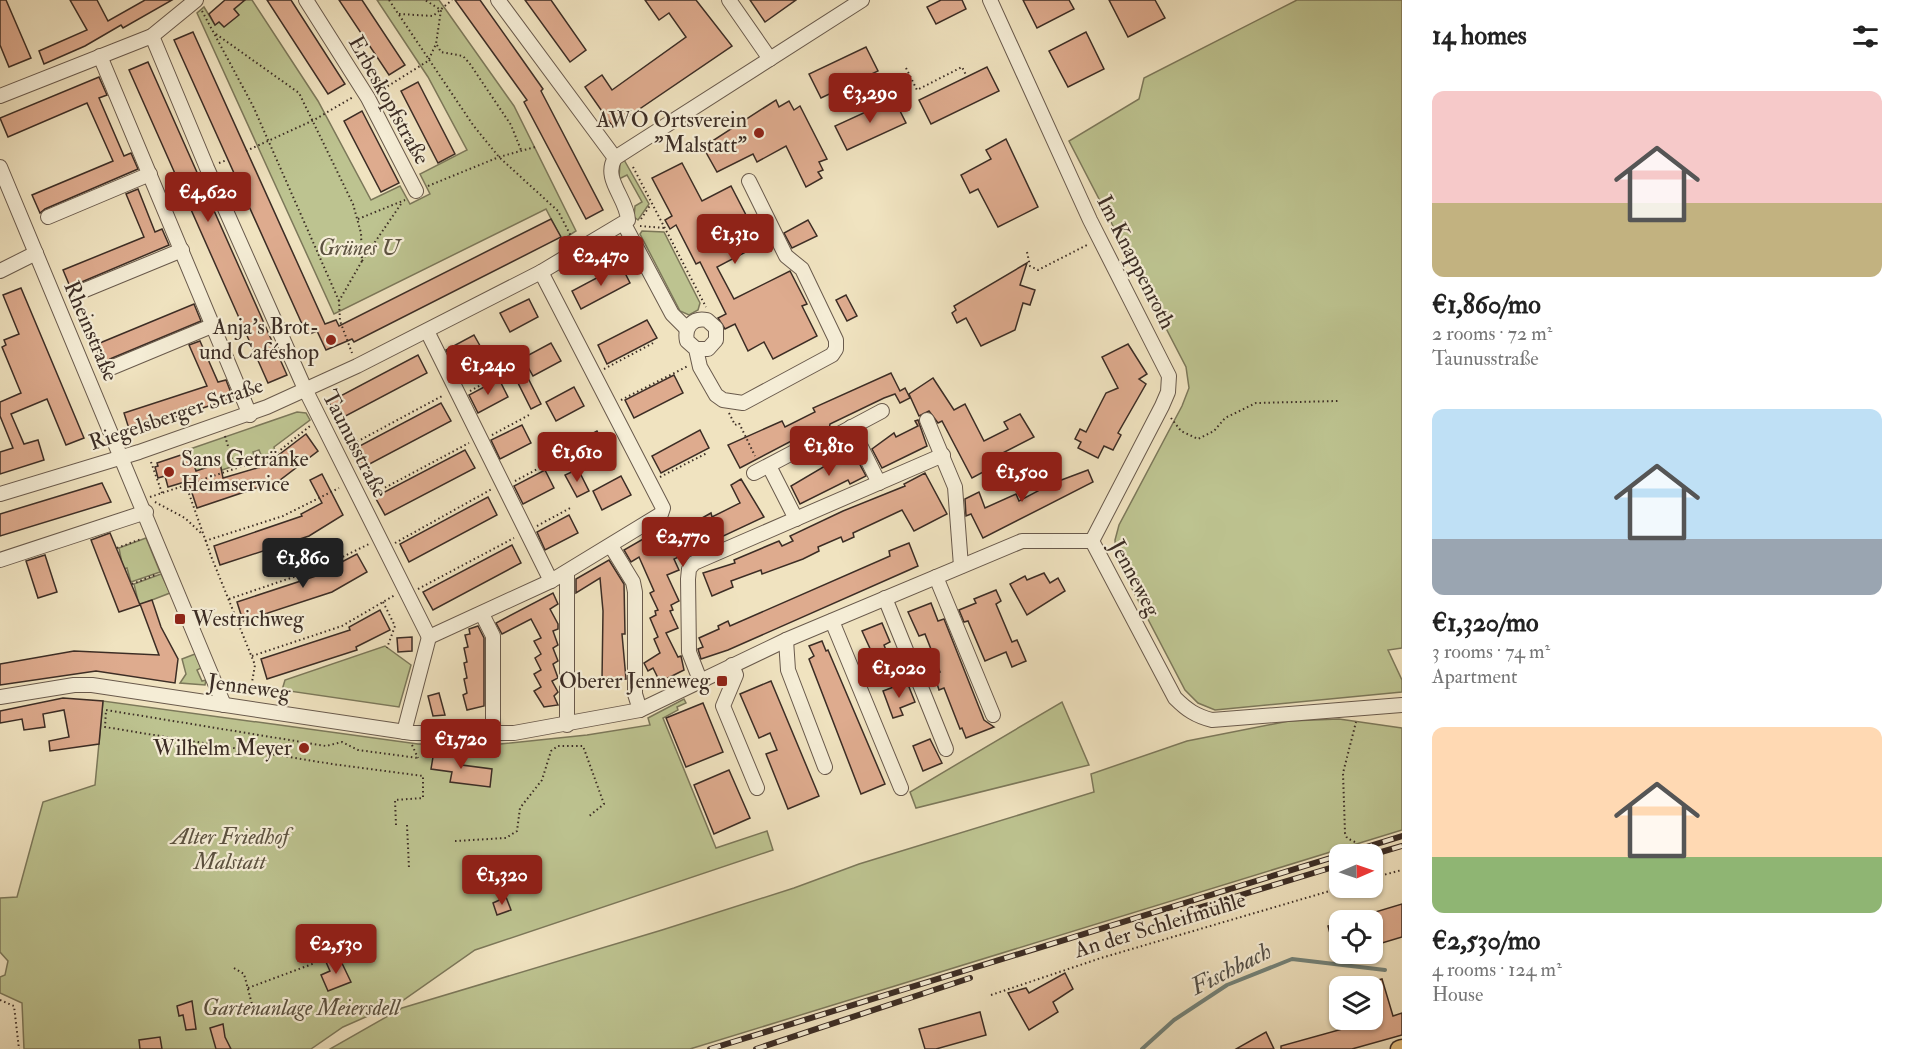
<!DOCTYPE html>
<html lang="en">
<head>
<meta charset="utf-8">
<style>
  :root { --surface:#fff; --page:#f6f6f6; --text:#222; --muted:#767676; --accent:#8f2418 }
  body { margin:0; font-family:"IM FELL Double Pica",serif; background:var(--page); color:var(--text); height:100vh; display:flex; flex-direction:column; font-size:22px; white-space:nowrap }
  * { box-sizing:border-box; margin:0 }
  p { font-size:20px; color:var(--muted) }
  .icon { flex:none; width:33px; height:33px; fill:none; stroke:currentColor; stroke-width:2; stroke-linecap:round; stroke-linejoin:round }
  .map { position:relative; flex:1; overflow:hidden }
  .panel { display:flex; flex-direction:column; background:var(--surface); width:510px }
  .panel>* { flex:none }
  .needle { width:39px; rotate:88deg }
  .fabs { position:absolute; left:1329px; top:844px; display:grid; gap:12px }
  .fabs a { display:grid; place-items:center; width:54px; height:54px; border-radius:12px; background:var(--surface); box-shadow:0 2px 4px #0004; font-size:30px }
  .price { position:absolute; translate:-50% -51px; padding:0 14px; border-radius:6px; background:var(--accent); color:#fff; font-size:20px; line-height:39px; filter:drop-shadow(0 2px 3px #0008) }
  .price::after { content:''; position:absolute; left:50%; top:36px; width:18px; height:14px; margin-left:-9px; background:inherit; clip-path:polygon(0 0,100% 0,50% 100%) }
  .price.current { background:#222; color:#fff }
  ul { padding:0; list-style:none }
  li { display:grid; align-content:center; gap:12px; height:318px; padding:0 30px }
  li span { display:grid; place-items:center; height:186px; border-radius:12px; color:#555 }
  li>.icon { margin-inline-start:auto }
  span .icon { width:108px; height:108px; fill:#fffc; stroke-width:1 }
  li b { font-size:26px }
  h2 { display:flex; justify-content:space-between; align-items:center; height:72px; padding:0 30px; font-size:26px }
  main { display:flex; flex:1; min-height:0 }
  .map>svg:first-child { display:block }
  .green { fill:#bdc390; stroke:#7c785a; stroke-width:1.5 }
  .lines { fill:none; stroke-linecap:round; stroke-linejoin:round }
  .stream { stroke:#74847b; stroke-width:4 }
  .building { fill:#deab8e; stroke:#3c2d25; stroke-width:1.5 }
  .minor-casing { stroke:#695a4c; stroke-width:16 }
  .major-casing { stroke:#3c2d25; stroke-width:19 }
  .path { stroke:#3c2d25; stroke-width:2; stroke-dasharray:1.5 3; stroke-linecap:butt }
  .minor { stroke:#f5edd6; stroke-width:14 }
  .major { stroke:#e8c280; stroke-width:16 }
  .rail-casing { stroke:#3c2d25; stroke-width:6 }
  .rail { stroke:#f5edd6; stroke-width:4; stroke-dasharray:11; stroke-linecap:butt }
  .poi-dot { fill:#8f2418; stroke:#f5edd6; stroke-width:2 }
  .labels { text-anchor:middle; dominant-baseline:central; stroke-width:4.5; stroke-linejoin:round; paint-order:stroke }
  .street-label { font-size:22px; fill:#3c2d25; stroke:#f5edd6 }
  .poi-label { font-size:22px; fill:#3c2d25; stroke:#f5edd6; text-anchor:end }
  .park-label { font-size:22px; font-style:italic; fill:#5c5240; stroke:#f5edd6 }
  .water-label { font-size:24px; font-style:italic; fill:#545149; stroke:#f5edd6 }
</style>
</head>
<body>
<main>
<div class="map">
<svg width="1402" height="1049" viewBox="0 0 1402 1049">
  <rect width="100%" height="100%" fill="#f0e3c0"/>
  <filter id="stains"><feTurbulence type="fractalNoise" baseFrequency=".00333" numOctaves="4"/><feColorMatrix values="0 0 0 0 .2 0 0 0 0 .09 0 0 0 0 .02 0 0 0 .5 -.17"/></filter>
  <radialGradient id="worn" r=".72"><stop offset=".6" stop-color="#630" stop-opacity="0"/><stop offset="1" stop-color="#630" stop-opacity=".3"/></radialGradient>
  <!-- green -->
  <g class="green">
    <polygon points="236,0 252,0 318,101 371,200 400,186 410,204 430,194 420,174 467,150 428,77 377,0 439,0 514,106 576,231 562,240 546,209 334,314 197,13 204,7 215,25 239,5"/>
    <polygon points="1297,0 1402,0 1402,648 1388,650 1402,680 1402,692 1215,710 1198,703 1185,690 1116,558 1115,540 1119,525 1182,406 1189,388 1186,367 1069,141 1139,99 1144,78"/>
    <polygon points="623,158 649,204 638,220 634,217 635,206 642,202 627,175 619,179 620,163"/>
    <polygon points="642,231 664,232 700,303 698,310 689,315 680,311 640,234"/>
    <polygon points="297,412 306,413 310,420 274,447 275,451 262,457 259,450 253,452 255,459 222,470 219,464 198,478 190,449"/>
    <polygon points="146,538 160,572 131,582 127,568 123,569 119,548"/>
    <polygon points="161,574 170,593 139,605 134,584"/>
    <polygon points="385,646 411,665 399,707 282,690 285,680"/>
    <polygon points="195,654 201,668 197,670 202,681 206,680 205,685 180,683 186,674 182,659"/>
    <polygon points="684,699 686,703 677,707 678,710 663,718 716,848 767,831 773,850 475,950 402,1001 343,1027 311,1049 24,1049 22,1003 0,993 0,977 5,975 8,961 0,952 0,898 17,897 43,802 95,785 103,701 418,744 500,744 587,735 650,725 648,718"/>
    <polygon points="1062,702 1089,765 916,808 910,792"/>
    <polygon points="1339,719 1402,728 1402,830 690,1049 330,1049 402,1008 662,930 794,888 859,864 1094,792 1091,774 1187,741 1289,721"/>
  </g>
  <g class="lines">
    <!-- stream -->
    <polyline class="stream" points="1142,1049 1174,1020 1227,985 1292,959 1385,970"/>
  </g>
  <!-- building -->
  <g class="building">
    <polygon points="0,0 6,0 31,58 9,67 0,45"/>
    <polygon points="70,0 97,0 108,21 145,0 172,0 123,28 121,25 85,46 44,64 39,51 87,30"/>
    <polygon points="225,0 245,0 234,9 239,15 224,27 219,22 215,25 209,14"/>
    <polygon points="267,0 291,0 345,84 328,94"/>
    <polygon points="339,0 362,0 405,65 389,75"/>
    <polygon points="455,0 480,0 519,55 543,89 541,91 603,210 586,219 524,102 527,100"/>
    <polygon points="525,0 551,0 586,50 570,62"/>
    <polygon points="645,0 696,0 732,46 613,127 585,87 602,75 612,90 686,37 669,13 659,20"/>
    <polygon points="750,0 796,0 765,22"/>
    <polygon points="941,0 962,0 966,9 936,24 927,7"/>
    <polygon points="1023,0 1069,0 1074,9 1037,28"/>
    <polygon points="1109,0 1155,0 1165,18 1128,37"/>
    <polygon points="193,32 325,324 336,320 339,326 551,219 561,237 354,342 352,339 326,350 317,331 307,335 174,40"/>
    <polygon points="1086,32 1104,69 1068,87 1049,51"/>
    <polygon points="866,47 878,71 821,98 809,74"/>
    <polygon points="148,62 287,375 268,383 129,70"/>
    <polygon points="987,67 999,91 931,124 919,100"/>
    <polygon points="99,77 107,95 99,98 124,156 131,153 138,169 45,209 40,213 32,195 113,161 87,103 8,137 0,118"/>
    <polygon points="418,82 455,154 438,163 401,91"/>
    <polygon points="894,99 906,123 847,150 835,126"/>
    <polygon points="776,100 779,107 789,101 794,110 800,106 827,159 819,162 823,170 818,172 822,178 806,187 786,146 757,162 753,154 717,172 703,147"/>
    <polygon points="362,111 399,183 381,192 344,121"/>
    <polygon points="1006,139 1038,207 998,227 978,189 970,193 961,175 991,159 986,150"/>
    <polygon points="682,163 702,201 731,186 761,244 717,267 734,299 790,271 807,304 802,306 817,336 773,359 764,342 748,351 735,324 725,329 718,318 726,314 700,262 696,264 676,225 670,229 665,220 672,216 652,178"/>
    <polygon points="138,189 155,232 162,229 169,245 77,284 71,289 63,270 144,237 126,194"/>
    <polygon points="808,220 817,236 792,248 784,233"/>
    <polygon points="1027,263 1020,285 1035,290 1030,305 1023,303 1015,330 981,346 966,318 957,323 952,313 956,310 954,306"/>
    <polygon points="621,265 630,283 581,309 572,291"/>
    <polygon points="21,288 84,438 66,445 47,399 11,414 24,444 38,440 44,460 0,474 0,452 13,448 0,416 0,402 21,393 2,347 6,345 4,340 19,334 3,295"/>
    <polygon points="846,295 857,316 847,321 836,300"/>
    <polygon points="529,299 538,317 510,332 500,313"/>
    <polygon points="194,304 201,321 110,359 103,365 95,345"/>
    <polygon points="647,320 657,338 607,364 598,345"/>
    <polygon points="474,335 484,353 455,367 446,350"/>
    <polygon points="200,341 218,382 226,380 233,398 130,432 124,413 207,386 189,345"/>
    <polygon points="551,343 561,361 533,376 523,358"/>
    <polygon points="1128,344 1147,374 1139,379 1146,384 1118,433 1121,435 1113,450 1104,446 1098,458 1078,448 1081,442 1075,439 1080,429 1086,432 1106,393 1118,388 1102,357"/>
    <polygon points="418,355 427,373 338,420 329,402"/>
    <polygon points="891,373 900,391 905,388 910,398 900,403 895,394 884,398 830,424 828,436 813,443 809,437 799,442 797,438 740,468 728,445 782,421 785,427 815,412 813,408"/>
    <polygon points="674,375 683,393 634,418 625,400"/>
    <polygon points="528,378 541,404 531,409 518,383"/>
    <polygon points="933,378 954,410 965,404 984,441 1008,429 1004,422 1020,414 1034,437 983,463 987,470 972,478 942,421 938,423 929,411 919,416 909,394"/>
    <polygon points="499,379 508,397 478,413 469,395"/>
    <polygon points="574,387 584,406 556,421 546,402"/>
    <polygon points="441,403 451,421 362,468 352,450"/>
    <polygon points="918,420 927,446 882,468 872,449 894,433 896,437 918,426 915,421"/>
    <polygon points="522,425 531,443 500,459 491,440"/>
    <polygon points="700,430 709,448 661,473 652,456"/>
    <polygon points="597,431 607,450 579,465 569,446"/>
    <polygon points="306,434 318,451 280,480 197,508 188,481 168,487 165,476 158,478 155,467 158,466 157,463 190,452 196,471 220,463 223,478 264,466"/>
    <polygon points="465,450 475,468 385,515 375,497"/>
    <polygon points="852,450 866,476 850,484 848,480 800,504 791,486"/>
    <polygon points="578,469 589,491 577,497 565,475"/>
    <polygon points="545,470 554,488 523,504 514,486"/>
    <polygon points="1088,470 1093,482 983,538 971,514 966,516 965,499 979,492 985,508 1016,494 1019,501 1038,491 1033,480 1043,475 1048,485"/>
    <polygon points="925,473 947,514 914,531 902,510 853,533 854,537 843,542 841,537 818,547 819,551 803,559 762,574 761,570 731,581 733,587 712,596 703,573 735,563 734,560 779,541 782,546 793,541 790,536 843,511 905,486 904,484"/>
    <polygon points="322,474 343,515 309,536 220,565 214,546 302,516 301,514 322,503 310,480"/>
    <polygon points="621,476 631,495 602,510 593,491"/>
    <polygon points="741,479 764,517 674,559 679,570 667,575 679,601 671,605 673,610 670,611 678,628 666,633 678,657 681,656 684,670 660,682 653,668 648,671 644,663 660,653 654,639 658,637 650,618 656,615 655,611 658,610 650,593 654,591 639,557 631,562 624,550 664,527 675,524 679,531 711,513 712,517 740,503 731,485"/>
    <polygon points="102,483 111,502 0,536 0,514"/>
    <polygon points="488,497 497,515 409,562 400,544"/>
    <polygon points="569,515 578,533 545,550 537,532"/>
    <polygon points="110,533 140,605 119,612 91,540"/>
    <polygon points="909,543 918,566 728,650 701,659 698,649 703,647 699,638 719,629 718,626 728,621 730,626 890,556 889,551"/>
    <polygon points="512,545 521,563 433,610 423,592"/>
    <polygon points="357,554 367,572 332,592 243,621 237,602 325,573 324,571"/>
    <polygon points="45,555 57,592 38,598 26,561"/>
    <polygon points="609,560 624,584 625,634 622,634 626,679 602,680 603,611 600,578 576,593 576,579"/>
    <polygon points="1044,573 1050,583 1058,578 1065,591 1027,615 1010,584 1025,576 1027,580"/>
    <polygon points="996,590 1001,601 996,604 1012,642 1017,640 1026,661 1012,667 1006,652 985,661 968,621 964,622 959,610 976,603 974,599"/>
    <polygon points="553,593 558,604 550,609 558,624 558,629 553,631 558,645 553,648 558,661 553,664 558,678 552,681 558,692 554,696 558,705 544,707 534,691 541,687 534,674 541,670 535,658 541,654 534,641 541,638 531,619 502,634 496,623"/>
    <polygon points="152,600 161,627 178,659 175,683 96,671 0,685 0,664 74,651 159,655 140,604"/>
    <polygon points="931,603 938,621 944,619 984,720 994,727 966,738 962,728 960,729 944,688 939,690 934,674 940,672 925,634 919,636 908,612"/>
    <polygon points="380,610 390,630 356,647 357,650 267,679 261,659 350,630 349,627"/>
    <polygon points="882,623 890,642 884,645 886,650 873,655 862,631"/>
    <polygon points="478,626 484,638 484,706 467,710 463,695 467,693 464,679 467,678 464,663 467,662 464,648 468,647 465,635 470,634 469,629"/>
    <polygon points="412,637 412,651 398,652 397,638"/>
    <polygon points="822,641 826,651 828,650 885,784 861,794 809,659 814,656 809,646"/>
    <polygon points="771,681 819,796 788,809 766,754 777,750 770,733 759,738 740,694"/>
    <polygon points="907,682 915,702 900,708 903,715 893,718 883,691"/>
    <polygon points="439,693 445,715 433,716 428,696"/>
    <polygon points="63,698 103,701 99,744 50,751 49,741 69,737 64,710 43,714 45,727 24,730 22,719 0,723 0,711"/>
    <polygon points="703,703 723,752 686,767 666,718"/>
    <polygon points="930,739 942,763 923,771 913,746"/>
    <polygon points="434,751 464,755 462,765 492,769 490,787 450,782 452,772 431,769"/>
    <polygon points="729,770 750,818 714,834 694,785"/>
    <polygon points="506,897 511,910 497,915 493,903"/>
    <polygon points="1402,904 1402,937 1372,946 1372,913"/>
    <polygon points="1340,923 1340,956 1336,956 1328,926"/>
    <polygon points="339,957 351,982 328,991 321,975 330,971 326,962"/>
    <polygon points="1065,973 1073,989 1053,1002 1058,1012 1029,1030 1008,993 1026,988 1029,993"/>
    <polygon points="1382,979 1393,1016 1402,1013 1402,1035 1352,1049 1281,1049 1281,1046 1382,1018 1371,982"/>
    <polygon points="192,1001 196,1029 186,1030 183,1015 179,1016 177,1006"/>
    <polygon points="980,1012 986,1035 936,1049 925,1049 919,1029"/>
    <polygon points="223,1024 225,1037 231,1049 216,1049 210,1028"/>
    <polygon points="1266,1032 1274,1049 1236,1049"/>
    <polygon points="160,1037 162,1049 140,1049 139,1040"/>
  </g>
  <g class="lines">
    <defs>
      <g id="minor">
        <polyline points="306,0 368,98 416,191"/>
        <polyline points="498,0 615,158"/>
        <polyline points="729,0 770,59"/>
        <polyline points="990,0 1090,220 1169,376 1168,392 1162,406 1092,541"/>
        <polyline points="152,36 207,168 305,389 429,637"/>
        <polyline points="100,56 250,415"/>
        <polyline points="0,96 152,36 196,0"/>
        <polyline points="0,167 224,705"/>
        <polyline points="48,217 150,174"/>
        <polyline points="624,224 672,314 687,329"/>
        <polyline points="0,271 36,253"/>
        <polyline points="80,292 182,250"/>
        <polyline points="427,331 551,581"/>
        <path d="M696 349H708L716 340V328L707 320C693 317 684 327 687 341L696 349 700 367 716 395 723 400 743 403 832 355 836 349V340L802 269 786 256 749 181"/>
        <polyline points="113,367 214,325"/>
        <polyline points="927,420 955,487 961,566"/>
        <polyline points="851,427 879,483"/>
        <polyline points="837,435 882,411"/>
        <polyline points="769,466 796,519"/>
        <polyline points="754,473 794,452"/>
        <path d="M0 494 139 452 267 407 357 366 541 272 628 220C627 198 602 179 615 158L862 0"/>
        <path d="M1092 541 1175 698C1187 710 1196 716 1212 720L1402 705"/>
        <polyline points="611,546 633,582 635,592 635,694 640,710"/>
        <polyline points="0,560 146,512"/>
        <polyline points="567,572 567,725"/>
        <polyline points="936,577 993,715"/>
        <polyline points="885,598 946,749"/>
        <polyline points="482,614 493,636 493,734"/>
        <polyline points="832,621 901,788"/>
        <polyline points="429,637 551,581 661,514 663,508 541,272"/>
        <polyline points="786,640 788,670 825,767"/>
        <polyline points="732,665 736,675 723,706 757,788"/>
        <polyline points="700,680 689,652 688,579 689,569 694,563 943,455"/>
        <polyline points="0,697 74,685 92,685 412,733 514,733 640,710 786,640 1022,541 1092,541"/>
        <polyline points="404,732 429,637"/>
      </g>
      <polyline id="major" points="1399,1049 1402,1048"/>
    </defs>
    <!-- minor casing -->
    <use href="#minor" class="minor-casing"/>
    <!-- major casing -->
    <use href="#major" class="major-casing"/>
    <!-- path -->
    <g class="path">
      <polyline points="389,0 473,125 499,157 558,211 572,238"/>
      <polyline points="202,11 253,106 339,301"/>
      <polyline points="399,14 433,16 452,0"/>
      <polyline points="216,34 299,93 353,204 361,233 362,261 339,301 340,321 352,353"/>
      <polyline points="437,45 441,52 463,56 470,64 511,125 521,150"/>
      <polyline points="906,68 917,90 962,67 966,75"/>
      <polyline points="859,81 866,94"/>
      <polyline points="380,91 428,61 436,44 441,10 425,0"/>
      <polyline points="835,91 844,106 909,75"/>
      <polyline points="246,151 314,120 353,97"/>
      <polyline points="219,163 227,160"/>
      <polyline points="633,167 706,307"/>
      <polyline points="166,179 178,181 194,174"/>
      <polyline points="428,186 499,157 535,147"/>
      <polyline points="358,219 405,200"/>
      <polyline points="641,219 651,204"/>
      <polyline points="640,226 664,228"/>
      <polyline points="1027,252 1030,266 1038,270 1089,244"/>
      <polyline points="362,261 401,204"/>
      <polyline points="604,369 655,342"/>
      <polyline points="470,391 505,372"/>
      <polyline points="621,400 688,366"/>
      <polyline points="729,413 735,425 739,423 755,456"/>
      <polyline points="1171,418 1181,431 1198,439 1214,431 1225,418 1256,403 1338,401"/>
      <polyline points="492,435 529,415"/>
      <polyline points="225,436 235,470"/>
      <polyline points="349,446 444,395"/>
      <polyline points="151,462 162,493"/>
      <polyline points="660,477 707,453"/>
      <polyline points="515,481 547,464"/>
      <polyline points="186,485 211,556 255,665 250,694"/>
      <polyline points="373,494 469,443"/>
      <polyline points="150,497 273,456 310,426"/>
      <polyline points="155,502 185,518 202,534"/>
      <polyline points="537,526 572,507"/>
      <polyline points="667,526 682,556"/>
      <polyline points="205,541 283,516 339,488"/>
      <polyline points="395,543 492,489"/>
      <polyline points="117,548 141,539"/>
      <polyline points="132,584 155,575"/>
      <polyline points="418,589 514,538"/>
      <polyline points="229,599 320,568 369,544"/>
      <polyline points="383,602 395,626 387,648"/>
      <polyline points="252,656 342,626 395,595"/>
      <polyline points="412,745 418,758"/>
      <polyline points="396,825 395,800 423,798 423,776 332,764 105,727 106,710 326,746 342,742 358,750 418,758"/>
      <polyline points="407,825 409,868"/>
      <polyline points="455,841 506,838 517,831 520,808 542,780 551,751 558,746 583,746 604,804 588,817"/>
      <polyline points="1355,842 1347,838 1345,833 1343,773 1356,722"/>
      <polyline points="1372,878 1402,870"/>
      <polyline points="234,968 244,974 254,1012"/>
      <polyline points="248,988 315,963 316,957 313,946"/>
      <polyline points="991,995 1101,958 1340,888"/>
      <polyline points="0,1000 14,1006 19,1049"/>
    </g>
    <!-- minor -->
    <use href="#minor" class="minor"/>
    <!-- major -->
    <use href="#major" class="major"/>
    <defs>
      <g id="rail">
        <polyline points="1371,855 1402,846"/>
        <polyline points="1188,911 1340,865"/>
        <polyline points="710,1049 1402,836"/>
        <polyline points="756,1049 970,978"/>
      </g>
    </defs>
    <!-- rail casing -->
    <use href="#rail" class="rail-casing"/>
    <!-- rail -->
    <use href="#rail" class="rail"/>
  </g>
  <!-- markers -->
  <g class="poi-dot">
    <circle cx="759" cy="133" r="6"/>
    <circle cx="331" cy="340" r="6"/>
    <circle cx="169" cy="472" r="6"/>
    <rect x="174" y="613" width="12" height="12" rx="3"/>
    <rect x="716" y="675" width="12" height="12" rx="3"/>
    <circle cx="304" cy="748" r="6"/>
  </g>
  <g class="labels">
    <!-- street labels -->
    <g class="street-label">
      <text transform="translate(389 100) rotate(61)">Erbeskopfstraße</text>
      <text transform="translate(1136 262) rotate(63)">Im Knappenroth</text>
      <text transform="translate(91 331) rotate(67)">Rheinstraße</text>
      <text transform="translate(176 414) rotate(-19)">Riegelsberger Straße</text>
      <text transform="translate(355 444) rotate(63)">Taunusstraße</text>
      <text transform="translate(1135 578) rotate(62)">Jenneweg</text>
      <text transform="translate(249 687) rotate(8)">Jenneweg</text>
      <text transform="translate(1160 925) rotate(-17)">An der Schleifmühle</text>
    </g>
    <!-- poi labels -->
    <g class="poi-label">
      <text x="747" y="120">AWO Ortsverein<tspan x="747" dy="25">"Malstatt"</tspan></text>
      <text x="319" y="327">Anja's Brot-<tspan x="319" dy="25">und Caféshop</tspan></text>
      <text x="181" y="459" text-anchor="start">Sans Getränke<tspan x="181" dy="25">Heimservice</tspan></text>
      <text x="192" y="619" text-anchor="start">Westrichweg</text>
      <text x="710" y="681">Oberer Jenneweg</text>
      <text x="292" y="748">Wilhelm Meyer</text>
    </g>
    <!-- park labels -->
    <g class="park-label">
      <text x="359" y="248">Grünes U</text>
      <text x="230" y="837">Alter Friedhof<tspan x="230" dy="25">Malstatt</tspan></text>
      <text x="301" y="1008">Gartenanlage Meiersdell</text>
    </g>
    <!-- water labels -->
    <g class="water-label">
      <text transform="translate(1231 969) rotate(-27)">Fischbach</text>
    </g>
  </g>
  <rect width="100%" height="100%" filter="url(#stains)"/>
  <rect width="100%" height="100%" fill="url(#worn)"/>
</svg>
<div class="fabs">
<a><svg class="needle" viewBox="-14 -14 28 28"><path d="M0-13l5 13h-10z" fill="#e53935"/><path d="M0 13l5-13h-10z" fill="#767676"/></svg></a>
<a><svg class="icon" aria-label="locate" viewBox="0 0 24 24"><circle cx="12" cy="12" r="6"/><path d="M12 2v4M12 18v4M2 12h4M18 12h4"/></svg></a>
<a><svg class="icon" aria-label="layers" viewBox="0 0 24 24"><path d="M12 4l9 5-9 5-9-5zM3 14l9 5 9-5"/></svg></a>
</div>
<b class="price" style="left:870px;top:124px">€3,290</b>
<b class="price" style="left:208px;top:223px">€4,620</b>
<b class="price" style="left:735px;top:265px">€1,310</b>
<b class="price" style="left:601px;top:287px">€2,470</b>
<b class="price" style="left:488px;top:396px">€1,240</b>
<b class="price" style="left:829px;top:477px">€1,810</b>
<b class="price" style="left:577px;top:483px">€1,610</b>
<b class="price" style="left:1022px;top:503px">€1,500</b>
<b class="price" style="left:683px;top:568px">€2,770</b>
<b class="price current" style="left:303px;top:589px">€1,860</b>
<b class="price" style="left:899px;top:699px">€1,020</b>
<b class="price" style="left:461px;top:770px">€1,720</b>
<b class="price" style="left:502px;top:906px">€1,320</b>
<b class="price" style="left:336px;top:975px">€2,530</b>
</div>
<section class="panel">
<h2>14 homes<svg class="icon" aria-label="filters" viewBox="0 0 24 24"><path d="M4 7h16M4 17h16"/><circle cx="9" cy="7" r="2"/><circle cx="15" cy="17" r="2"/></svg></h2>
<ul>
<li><span style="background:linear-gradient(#f6c9c9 60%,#c2b280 0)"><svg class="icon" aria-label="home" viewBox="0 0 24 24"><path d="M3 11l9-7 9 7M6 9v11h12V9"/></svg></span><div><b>€1,860/mo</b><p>2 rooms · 72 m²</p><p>Taunusstraße</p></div></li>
<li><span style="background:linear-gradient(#bfe0f5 70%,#9aa5b1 0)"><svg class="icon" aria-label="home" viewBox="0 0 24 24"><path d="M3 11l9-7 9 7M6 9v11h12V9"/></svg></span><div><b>€1,320/mo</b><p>3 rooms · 74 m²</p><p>Apartment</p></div></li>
<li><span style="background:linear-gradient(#ffd9b3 70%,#8fb573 0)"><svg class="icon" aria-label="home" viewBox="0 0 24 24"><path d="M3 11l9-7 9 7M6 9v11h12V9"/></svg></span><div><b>€2,530/mo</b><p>4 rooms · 124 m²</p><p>House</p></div></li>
</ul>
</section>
</main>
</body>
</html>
